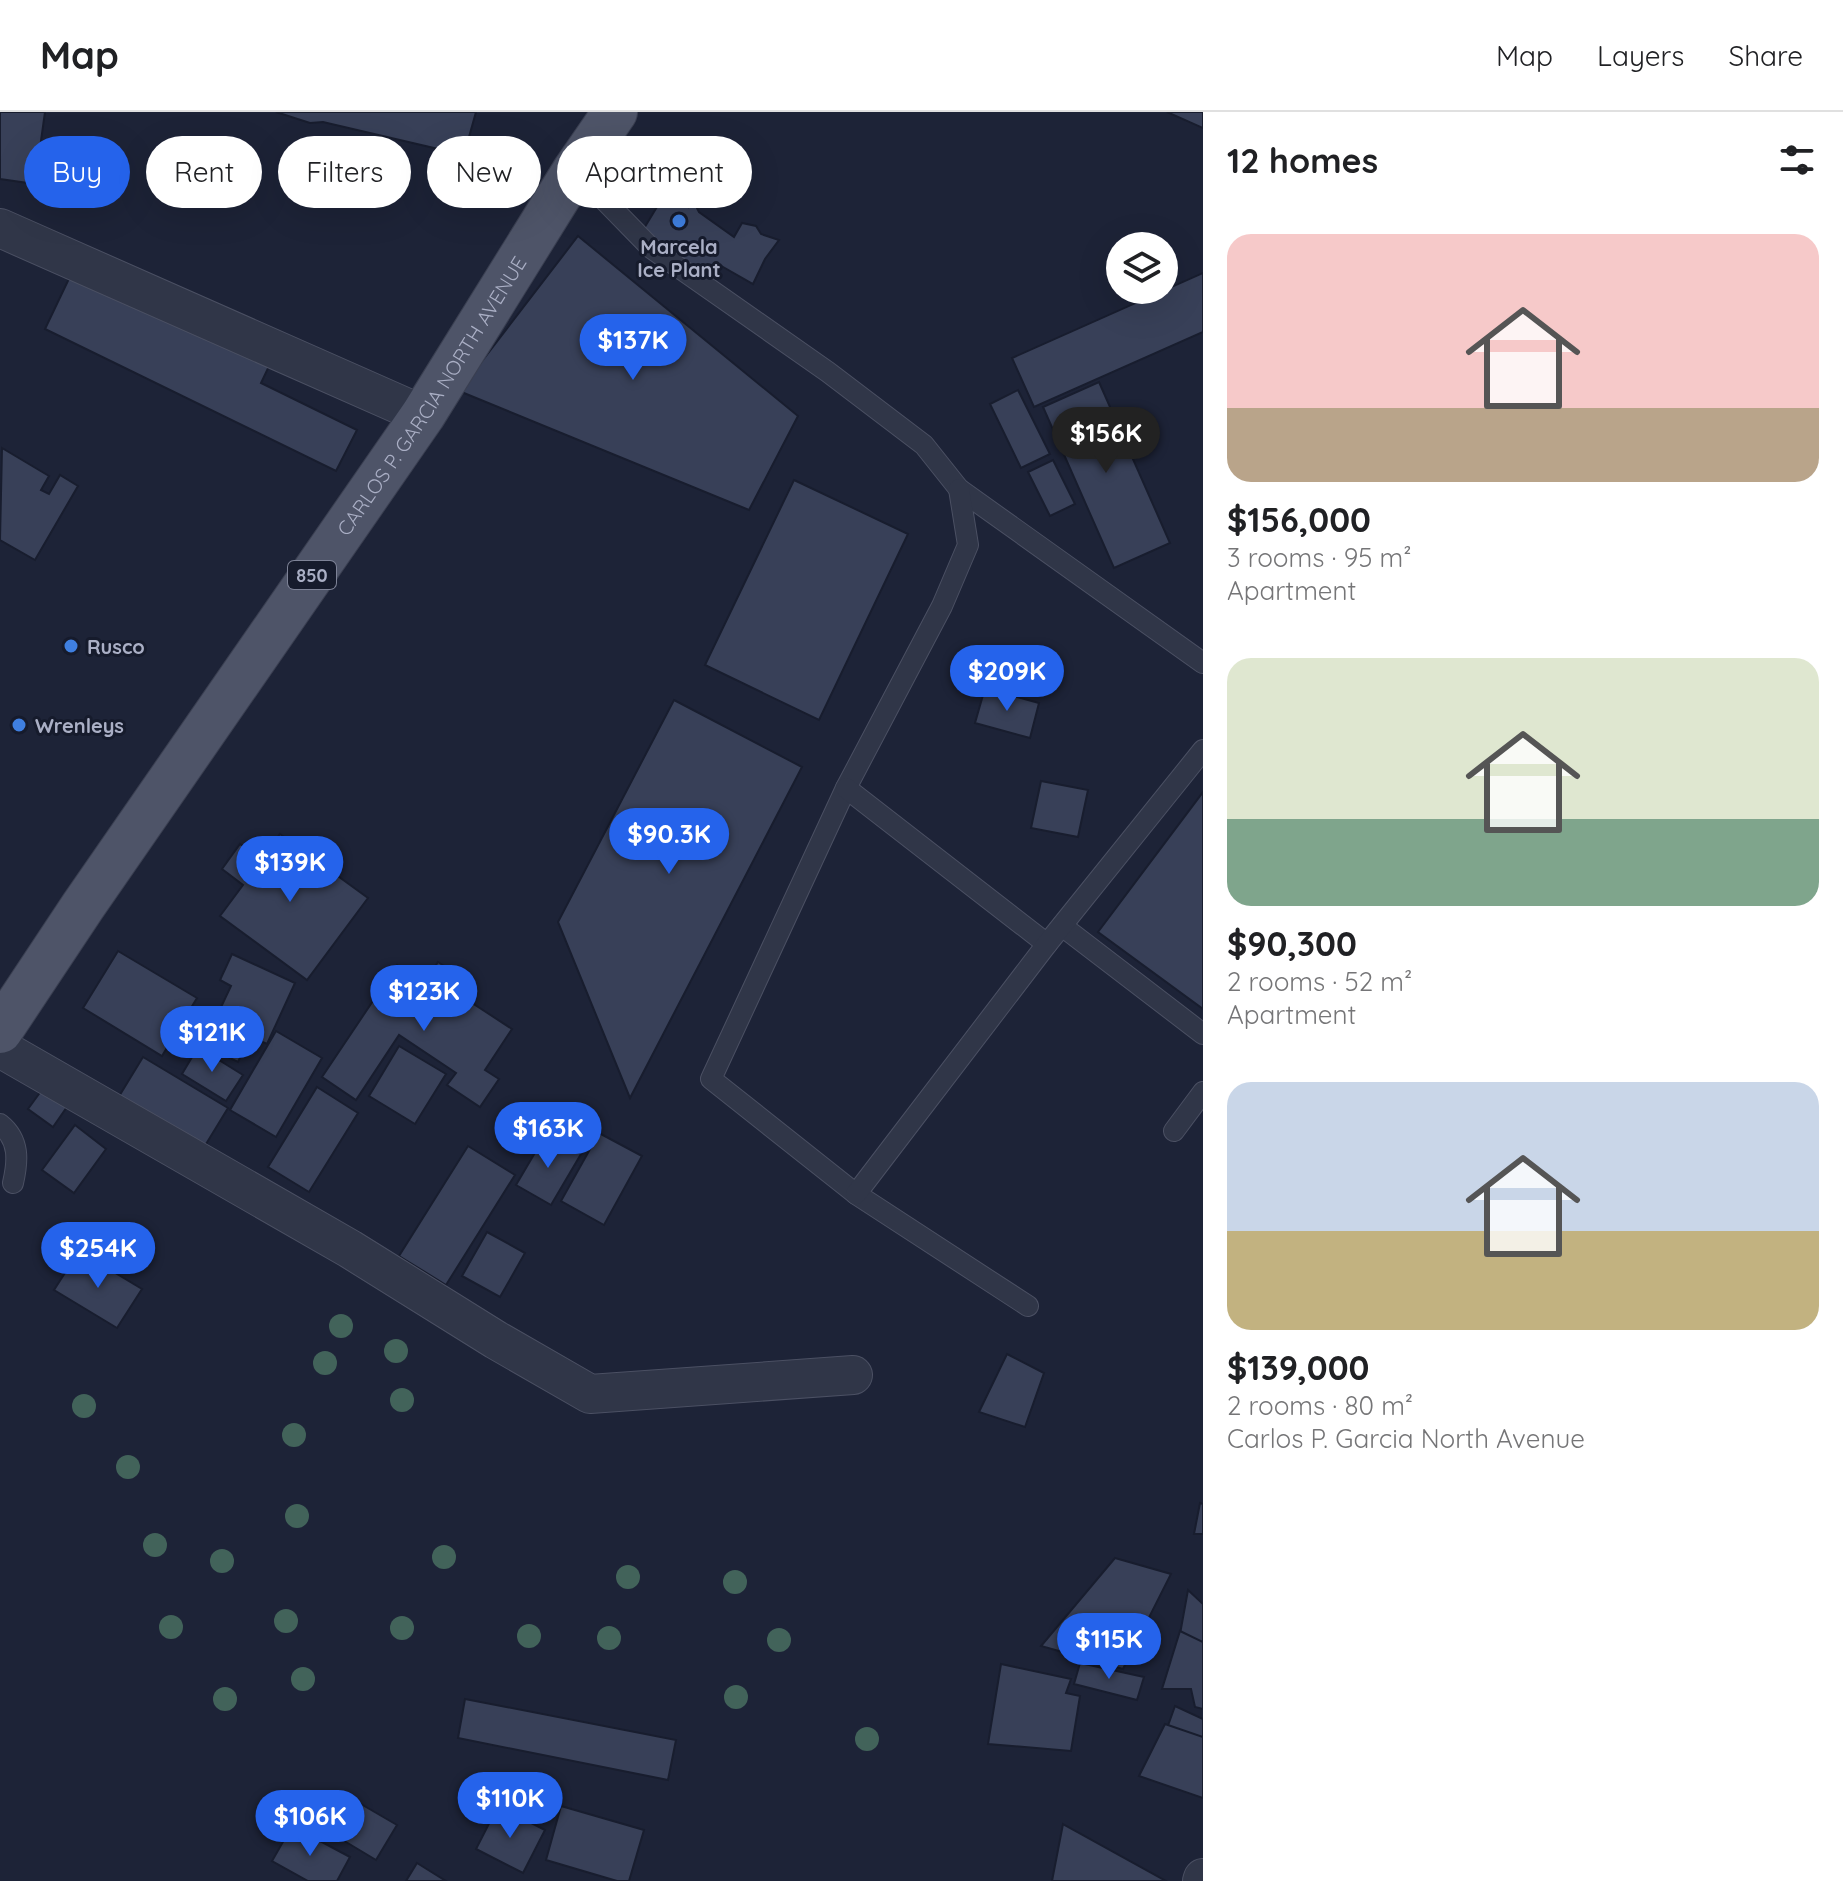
<!DOCTYPE html>
<html lang="en">
<head>
<meta charset="utf-8">
<style>
  :root { --surface:#fff; --page:#f6f6f6; --text:#202124; --muted:#757577; --line:#e0e0e0; --accent:#2563eb }
  body { margin:0; font-family:Quicksand,sans-serif; background:var(--page); color:var(--text); height:100vh; display:flex; flex-direction:column; font-size:30px; white-space:nowrap }
  * { box-sizing:border-box; margin:0 }
  p { font-size:26px; color:var(--muted) }
  .icon { flex:none; width:44px; height:44px; fill:none; stroke:currentColor; stroke-width:2; stroke-linecap:round; stroke-linejoin:round }
  .map { position:relative; flex:1; overflow:hidden }
  .drawer { display:flex; flex-direction:column; background:var(--surface); width:640px }
  .drawer>* { flex:none }
  .hud { position:absolute; left:24px; top:24px; width:760px; height:72px; display:flex; gap:16px }
  .fabs { position:absolute; left:1106px; top:120px; display:grid; gap:16px }
  .fabs a { display:grid; place-items:center; width:72px; height:72px; border-radius:50%; background:var(--surface); box-shadow:0 8px 32px #0002; font-size:40px }
  .price { position:absolute; translate:-50% -68px; padding:0 18px; border-radius:28px; background:var(--accent); color:#fff; font-size:26px; line-height:52px; filter:drop-shadow(0 2px 4px #0008) }
  .price::after { content:''; position:absolute; left:50%; top:48px; width:24px; height:18px; margin-left:-12px; background:inherit; clip-path:polygon(0 0,100% 0,50% 100%) }
  .price.on { background:#222; color:#fff }
  ul { padding:0; list-style:none }
  li { display:grid; align-content:center; gap:16px; height:424px; padding:0 24px }
  li span { display:grid; place-items:center; height:248px; border-radius:24px; color:#555 }
  li>.icon { margin-inline-start:auto }
  span .icon { width:144px; height:144px; fill:#fffc; stroke-width:1 }
  li b { font-size:34px }
  h2 { display:flex; justify-content:space-between; align-items:center; height:96px; padding:0 24px; font-size:34px }
  .tag { padding:0 28px; border-radius:36px; background:var(--surface); box-shadow:0 8px 32px #0002; font-size:28px; line-height:72px }
  .tag.on { background:var(--accent); color:#fff }
  header { display:flex; align-items:center; gap:48px; box-sizing:border-box; height:112px; padding:0 40px; background:var(--surface); border-bottom:2px solid var(--line) }
  header strong { font-size:38px }
  nav { display:flex; gap:44px; margin-inline-start:auto; font-size:28px }
  main { display:flex; flex:1; min-height:0 }
  .map>svg:first-child { display:block }
  .building { fill:#384058; stroke:#181d2e; stroke-width:2 }
  .lines { fill:none; stroke-linecap:round; stroke-linejoin:round }
  .lane-casing { stroke:#4b5063; stroke-width:22 }
  .street-casing { stroke:#4b5063; stroke-width:40 }
  .primary-casing { stroke:#3a3f51; stroke-width:46 }
  .lane { stroke:#303648; stroke-width:20 }
  .street { stroke:#303648; stroke-width:38 }
  .primary { stroke:#4e5468; stroke-width:44 }
  .tree { fill:#42635a }
  .shop-dot { fill:#3f7fe0; stroke:#161b2c; stroke-width:3 }
  .labels { text-anchor:middle; dominant-baseline:central; stroke-width:6; stroke-linejoin:round; paint-order:stroke }
  .shield { fill:#161b2c; stroke:#7e8397; stroke-width:2 }
  .shield-label { font-size:18px; font-weight:bold; fill:#aaafc5 }
  .poi-label { font-size:20px; font-weight:bold; fill:#aaafc5; stroke:#161b2c; text-anchor:start }
  .street-label { font-size:20px; fill:#aaafc5; stroke:#161b2c }
</style>
</head>
<body>
<header>
<strong>Map</strong>
<nav><a>Map</a><a>Layers</a><a>Share</a></nav>
</header>
<main>
<div class="map">
<svg width="1203" height="1769" viewBox="0 0 1203 1769">
  <rect width="100%" height="100%" fill="#1d2337"/>
  <!-- building -->
  <g class="building">
    <polygon points="0,0 45,0 35,72 0,67"/>
    <polygon points="276,0 476,0 464,43 323,10 310,11"/>
    <polygon points="1167,0 1203,0 1203,16"/>
    <polygon points="689,42 720,55 704,59 698,58 694,72 697,83 690,95 696,94 699,100 734,125 742,111 756,114 761,122 779,128 765,147 753,172 716,151 706,165 665,139 669,132 661,134 643,118"/>
    <polygon points="578,124 798,304 749,398 459,279"/>
    <polygon points="75,154 271,250 261,271 357,318 336,359 45,217"/>
    <polygon points="1203,161 1203,220 1034,295 1012,246"/>
    <polygon points="1099,270 1170,431 1114,456 1043,295"/>
    <polygon points="1018,278 1050,342 1021,356 990,292"/>
    <polygon points="2,336 49,364 41,378 49,382 60,363 78,374 35,448 0,428"/>
    <polygon points="1053,348 1075,392 1050,404 1028,360"/>
    <polygon points="794,368 908,422 819,608 705,553"/>
    <polygon points="985,576 1039,591 1030,626 975,611"/>
    <polygon points="674,588 802,655 630,986 558,810"/>
    <polygon points="1041,669 1088,678 1078,725 1031,716"/>
    <polygon points="1203,680 1203,897 1098,820"/>
    <polygon points="280,722 368,786 307,868 220,804 243,773 222,757 240,732 261,747"/>
    <polygon points="118,839 197,886 162,944 83,896"/>
    <polygon points="232,842 295,871 267,932 215,908 231,874 220,868"/>
    <polygon points="438,850 475,874 466,887 512,917 485,958 499,967 480,995 447,973 456,961 399,923 356,988 322,965 397,853 424,871"/>
    <polygon points="194,903 248,929 238,950 184,924"/>
    <polygon points="276,919 322,946 276,1025 230,998"/>
    <polygon points="399,934 446,962 415,1012 369,984"/>
    <polygon points="198,935 243,963 226,989 182,962"/>
    <polygon points="143,945 228,996 203,1037 118,986"/>
    <polygon points="44,975 69,992 53,1015 28,997"/>
    <polygon points="317,975 358,1001 309,1080 268,1055"/>
    <polygon points="75,1013 106,1037 74,1081 42,1058"/>
    <polygon points="599,1021 642,1044 604,1113 561,1089"/>
    <polygon points="546,1022 581,1042 551,1093 516,1073"/>
    <polygon points="468,1034 515,1063 446,1173 399,1144"/>
    <polygon points="487,1120 525,1141 500,1185 462,1164"/>
    <polygon points="79,1139 142,1177 117,1216 54,1178"/>
    <polygon points="1007,1242 1044,1261 1025,1315 979,1300"/>
    <polygon points="1200,1391 1203,1392 1203,1422 1194,1422"/>
    <polygon points="1115,1446 1171,1462 1123,1557 1041,1534"/>
    <polygon points="1188,1478 1203,1492 1203,1564 1174,1555"/>
    <polygon points="1180,1519 1203,1530 1203,1597 1195,1595 1191,1577 1162,1577"/>
    <polygon points="1080,1551 1144,1565 1137,1588 1074,1572"/>
    <polygon points="1001,1552 1071,1567 1066,1581 1080,1584 1071,1639 988,1632"/>
    <polygon points="465,1587 676,1628 668,1668 458,1626"/>
    <polygon points="1175,1594 1203,1607 1203,1664 1155,1650"/>
    <polygon points="1165,1612 1203,1625 1203,1686 1139,1664"/>
    <polygon points="342,1681 397,1713 376,1748 321,1715"/>
    <polygon points="498,1694 545,1718 523,1761 476,1737"/>
    <polygon points="561,1694 644,1718 629,1769 617,1769 546,1748"/>
    <polygon points="1063,1712 1166,1769 1052,1769"/>
    <polygon points="292,1714 350,1745 337,1769 308,1769 272,1749"/>
    <polygon points="417,1751 446,1769 406,1769"/>
  </g>
  <g class="lines">
    <defs>
      <g id="lane">
        <polyline points="575,58 651,136 828,260 924,333 959,377 1203,551"/>
        <polyline points="959,377 968,433 942,494 846,676 711,967 856,1082 1028,1194"/>
        <polyline points="846,676 1047,832"/>
        <polyline points="1062,814 1203,922"/>
        <path d="M0 1012C20 1028 18 1049 13 1071"/>
        <polyline points="1174,1019 1203,980"/>
        <polyline points="856,1082 1047,832 1203,638"/>
      </g>
      <g id="street">
        <polyline points="0,116 423,303"/>
        <polyline points="0,936 350,1137 496,1228 590,1282 853,1263"/>
        <polyline points="1202,1769 1203,1766"/>
      </g>
      <g id="primary">
        <path id="s1" d="M0 919 83 794 423 303 575 58 615 0"/>
      </g>
    </defs>
    <!-- lane casing -->
    <use href="#lane" class="lane-casing"/>
    <!-- street casing -->
    <use href="#street" class="street-casing"/>
    <!-- primary casing -->
    <use href="#primary" class="primary-casing"/>
    <!-- lane -->
    <use href="#lane" class="lane"/>
    <!-- street -->
    <use href="#street" class="street"/>
    <!-- primary -->
    <use href="#primary" class="primary"/>
  </g>
  <!-- trees -->
  <g class="tree">
    <circle cx="341" cy="1214" r="12"/>
    <circle cx="396" cy="1239" r="12"/>
    <circle cx="325" cy="1251" r="12"/>
    <circle cx="402" cy="1288" r="12"/>
    <circle cx="84" cy="1294" r="12"/>
    <circle cx="294" cy="1323" r="12"/>
    <circle cx="128" cy="1355" r="12"/>
    <circle cx="297" cy="1404" r="12"/>
    <circle cx="155" cy="1433" r="12"/>
    <circle cx="444" cy="1445" r="12"/>
    <circle cx="222" cy="1449" r="12"/>
    <circle cx="628" cy="1465" r="12"/>
    <circle cx="735" cy="1470" r="12"/>
    <circle cx="286" cy="1509" r="12"/>
    <circle cx="171" cy="1515" r="12"/>
    <circle cx="402" cy="1516" r="12"/>
    <circle cx="529" cy="1524" r="12"/>
    <circle cx="609" cy="1526" r="12"/>
    <circle cx="779" cy="1528" r="12"/>
    <circle cx="303" cy="1567" r="12"/>
    <circle cx="736" cy="1585" r="12"/>
    <circle cx="225" cy="1587" r="12"/>
    <circle cx="867" cy="1627" r="12"/>
  </g>
  <!-- markers -->
  <g class="shop-dot">
    <circle cx="679" cy="109" r="8"/>
    <circle cx="71" cy="534" r="8"/>
    <circle cx="19" cy="613" r="8"/>
  </g>
  <g class="labels">
    <!-- shield labels -->
    <rect class="shield" x="288" y="449" width="48" height="28" rx="6"/>
    <g class="shield-label">
      <text x="312" y="463">850</text>
    </g>
    <!-- poi labels -->
    <g class="poi-label">
      <text x="679" y="134" text-anchor="middle">Marcela<tspan x="679" dy="23">Ice Plant</tspan></text>
      <text x="87" y="534">Rusco</text>
      <text x="35" y="613">Wrenleys</text>
    </g>
    <!-- street labels -->
    <g class="street-label">
      <text stroke="none"><textPath href="#s1" startOffset="768">CARLOS P. GARCIA NORTH AVENUE</textPath></text>
    </g>
  </g>
</svg>
<div class="fabs">
<a><svg class="icon" aria-label="layers" viewBox="0 0 24 24"><path d="M12 4l9 5-9 5-9-5zM3 14l9 5 9-5"/></svg></a>
</div>
<b class="price" style="left:633px;top:270px">$137K</b>
<b class="price on" style="left:1106px;top:363px">$156K</b>
<b class="price" style="left:1007px;top:601px">$209K</b>
<b class="price" style="left:669px;top:764px">$90.3K</b>
<b class="price" style="left:290px;top:792px">$139K</b>
<b class="price" style="left:424px;top:921px">$123K</b>
<b class="price" style="left:212px;top:962px">$121K</b>
<b class="price" style="left:548px;top:1058px">$163K</b>
<b class="price" style="left:98px;top:1178px">$254K</b>
<b class="price" style="left:1109px;top:1569px">$115K</b>
<b class="price" style="left:510px;top:1728px">$110K</b>
<b class="price" style="left:310px;top:1746px">$106K</b>
<div class="hud">
<a class="tag on">Buy</a>
<a class="tag">Rent</a>
<a class="tag">Filters</a>
<a class="tag">New</a>
<a class="tag">Apartment</a>
</div>
</div>
<section class="drawer">
<h2>12 homes<svg class="icon" aria-label="filters" viewBox="0 0 24 24"><path d="M4 7h16M4 17h16"/><circle cx="9" cy="7" r="2"/><circle cx="15" cy="17" r="2"/></svg></h2>
<ul>
<li><span style="background:linear-gradient(#f6c9c9 70%,#b9a48a 0)"><svg class="icon" aria-label="home" viewBox="0 0 24 24"><path d="M3 11l9-7 9 7M6 9v11h12V9"/></svg></span><div><b>$156,000</b><p>3 rooms · 95 m²</p><p>Apartment</p></div></li>
<li><span style="background:linear-gradient(#dfe7d0 65%,#7fa58c 0)"><svg class="icon" aria-label="home" viewBox="0 0 24 24"><path d="M3 11l9-7 9 7M6 9v11h12V9"/></svg></span><div><b>$90,300</b><p>2 rooms · 52 m²</p><p>Apartment</p></div></li>
<li><span style="background:linear-gradient(#c9d6e8 60%,#c2b280 0)"><svg class="icon" aria-label="home" viewBox="0 0 24 24"><path d="M3 11l9-7 9 7M6 9v11h12V9"/></svg></span><div><b>$139,000</b><p>2 rooms · 80 m²</p><p>Carlos P. Garcia North Avenue</p></div></li>
</ul>
</section>
</main>
</body>
</html>
